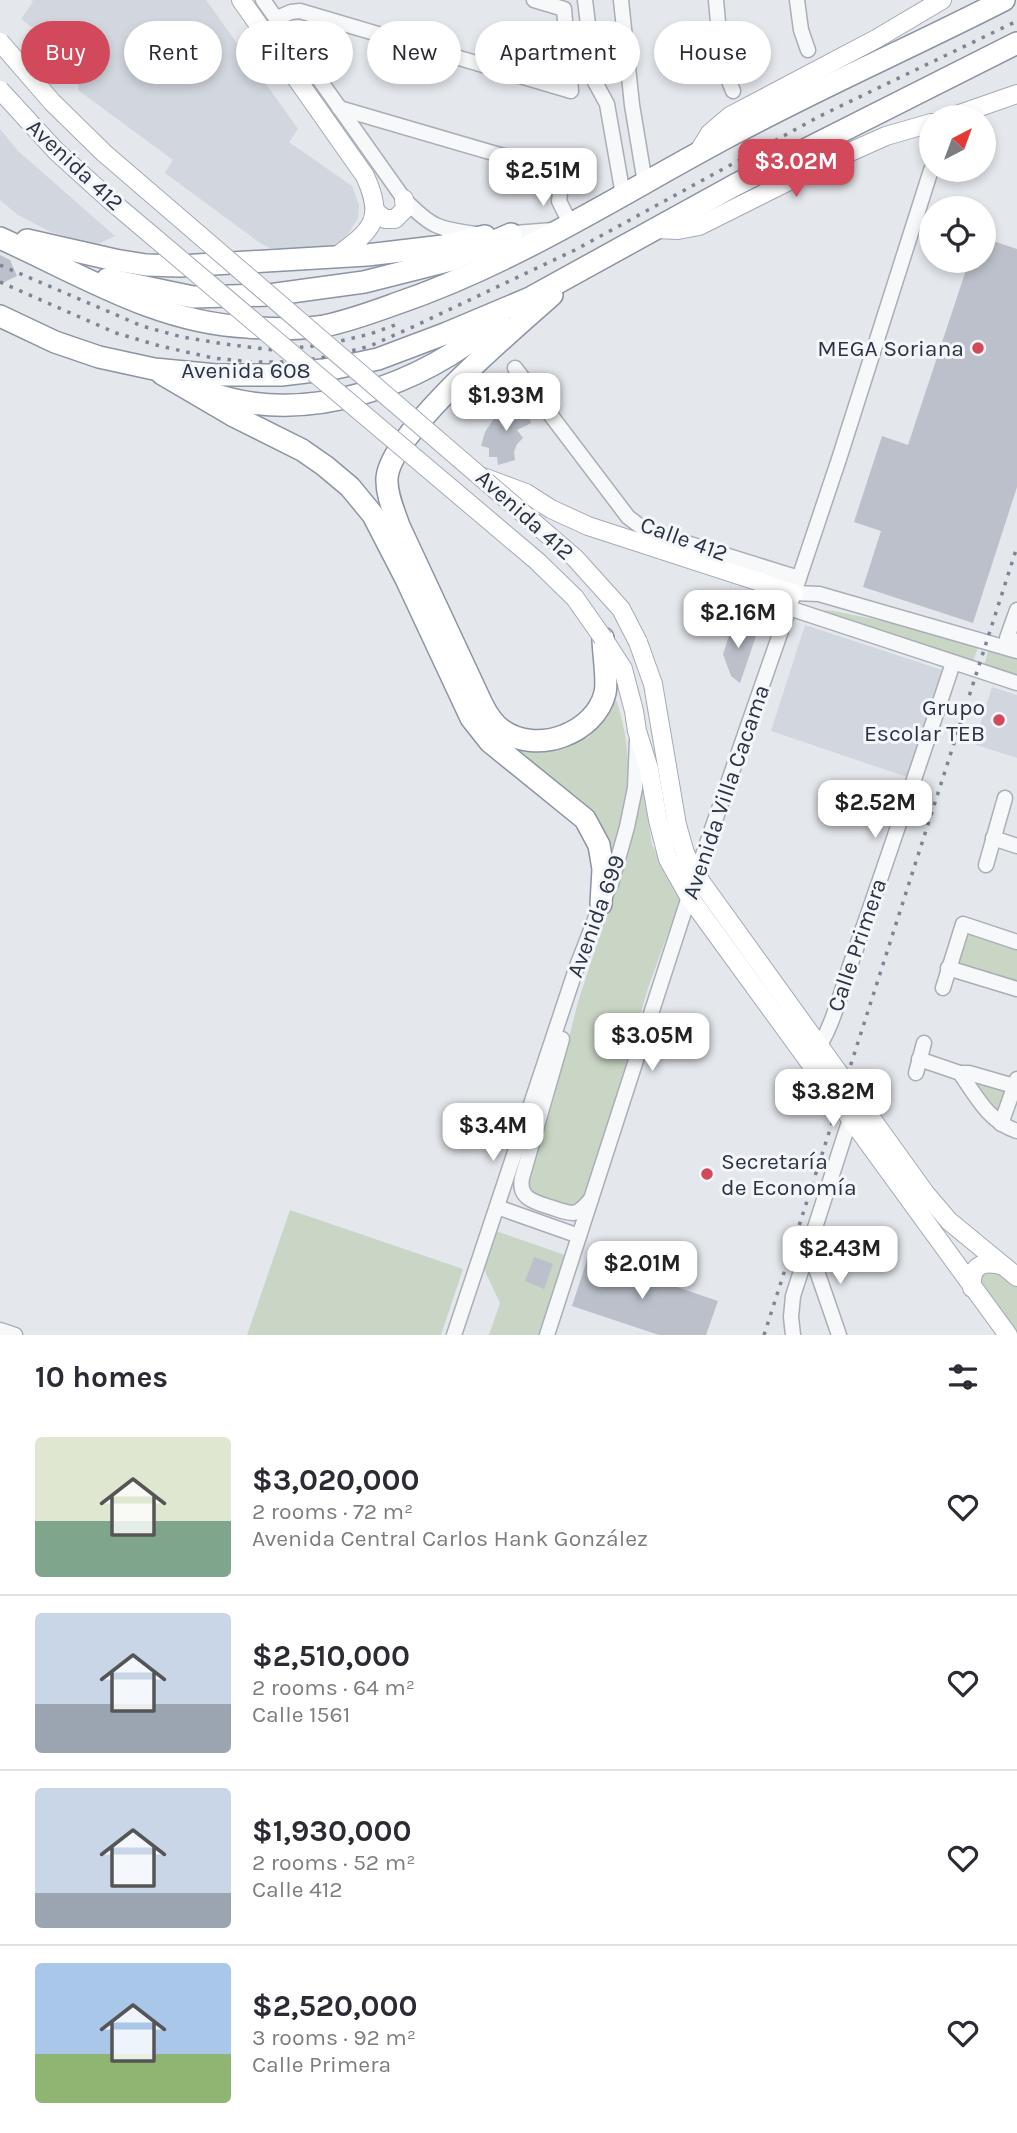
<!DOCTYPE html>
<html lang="en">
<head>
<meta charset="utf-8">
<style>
  :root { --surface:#fff; --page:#f2f2f3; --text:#2b2b33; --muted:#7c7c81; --line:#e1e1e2; --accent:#d1495b }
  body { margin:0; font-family:Karla,sans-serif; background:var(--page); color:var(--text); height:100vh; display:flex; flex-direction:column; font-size:26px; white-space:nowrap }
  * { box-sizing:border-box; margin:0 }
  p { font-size:23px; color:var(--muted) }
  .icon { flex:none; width:38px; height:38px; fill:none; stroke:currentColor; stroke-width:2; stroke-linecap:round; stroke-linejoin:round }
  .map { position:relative; height:1335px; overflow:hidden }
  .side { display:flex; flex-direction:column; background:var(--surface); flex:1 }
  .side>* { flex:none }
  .top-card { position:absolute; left:21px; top:21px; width:976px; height:63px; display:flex; gap:14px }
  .needle { width:46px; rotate:41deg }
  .buttons { position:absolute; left:919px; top:105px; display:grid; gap:14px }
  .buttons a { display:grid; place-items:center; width:77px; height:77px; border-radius:50%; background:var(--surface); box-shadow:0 4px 10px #0003; font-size:35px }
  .price { position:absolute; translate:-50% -60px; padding:0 16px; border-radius:14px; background:#fff; color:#222; font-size:23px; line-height:46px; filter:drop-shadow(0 2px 4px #0008) }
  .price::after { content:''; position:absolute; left:50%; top:42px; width:21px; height:16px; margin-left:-10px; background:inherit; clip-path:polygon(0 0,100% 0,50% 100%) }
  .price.selected { background:var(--accent); color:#fff }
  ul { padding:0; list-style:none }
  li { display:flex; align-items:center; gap:21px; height:175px; padding:0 35px }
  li+li { border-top:2px solid var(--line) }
  li span { display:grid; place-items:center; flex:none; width:196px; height:140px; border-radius:7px; color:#555 }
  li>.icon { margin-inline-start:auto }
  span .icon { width:84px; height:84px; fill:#fffc; stroke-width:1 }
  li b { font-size:30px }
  h2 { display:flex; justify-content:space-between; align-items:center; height:84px; padding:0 35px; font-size:30px }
  .pill { padding:0 24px; border-radius:32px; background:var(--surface); box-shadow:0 4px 10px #0003; font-size:24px; line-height:63px }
  .pill.selected { background:var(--accent); color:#fff }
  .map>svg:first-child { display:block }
  .built { fill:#d2d6de }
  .green { fill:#c9d6c5 }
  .building { fill:#bbc0ca }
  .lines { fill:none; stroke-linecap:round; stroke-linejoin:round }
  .minor-casing { stroke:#a9aeb7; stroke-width:17 }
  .major-casing { stroke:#a3abb8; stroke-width:20 }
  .highway-casing { stroke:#8b94a3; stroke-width:24 }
  .minor { stroke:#f7f8fa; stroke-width:14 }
  .major { stroke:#fff; stroke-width:18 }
  .highway { stroke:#fff; stroke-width:21 }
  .rail { stroke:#7d8696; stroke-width:3.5; stroke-dasharray:3.5 7; stroke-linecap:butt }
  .major-bridge-casing { stroke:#a3abb8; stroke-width:20; stroke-linecap:butt }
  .major-bridge { stroke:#fff; stroke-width:18 }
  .poi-dot { fill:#d1495b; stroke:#f4f6f9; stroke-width:2.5 }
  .labels { text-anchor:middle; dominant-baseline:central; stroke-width:6; stroke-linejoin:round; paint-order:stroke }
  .street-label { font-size:23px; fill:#2b3445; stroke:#f4f6f9 }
  .poi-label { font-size:23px; fill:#2b3445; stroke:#f4f6f9; text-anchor:end }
</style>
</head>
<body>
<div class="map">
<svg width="1017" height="1335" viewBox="0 0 1017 1335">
  <rect width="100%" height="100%" fill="#e4e7ec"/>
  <!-- built -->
  <g class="built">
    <polygon points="31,0 206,0 298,129 289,142 352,186 359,205 358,218 348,234 339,243 304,251 270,248 260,243 165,173 173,160 78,90 81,65 21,19 33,2"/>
    <polygon points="0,129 18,151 115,236 96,245 51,232 18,215 0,200"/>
    <polygon points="805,625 942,670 907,777 771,731"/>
    <polygon points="992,687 1017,695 1017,758 974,744"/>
  </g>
  <!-- green -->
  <g class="green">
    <path d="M820 610C835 610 848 614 863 617 902 625 941 634 978 647L973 662 895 634 832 616Z"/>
    <polygon points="989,648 1017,657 1017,678 984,667"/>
    <path d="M613 692C637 753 629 805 610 866L607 850 508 748 511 740 539 751 556 749 589 737 607 716Z"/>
    <polygon points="641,775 652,845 680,900 648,988 585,1204 578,1210 528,1192 527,1181 552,1105 578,1002 621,870"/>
    <polygon points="962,927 1017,945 1017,988 950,966"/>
    <polygon points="972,1077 1007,1088 999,1110 995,1112 991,1109"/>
    <polygon points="290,1210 463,1269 441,1335 247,1335"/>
    <polygon points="493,1230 565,1255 539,1335 489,1335 500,1303 482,1265"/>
    <polygon points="999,1271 1017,1287 1017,1335 1015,1335 979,1286 978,1278 983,1272"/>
  </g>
  <!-- building -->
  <g class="building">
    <polygon points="984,238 1017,249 1017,487 973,623 863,587 881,531 854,522 882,436 908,445 969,261 984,261"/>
    <polygon points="0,255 10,260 17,276 0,284"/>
    <polygon points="518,401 521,411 528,411 531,423 517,430 523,438 517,444 514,452 515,460 498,465 497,457 489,457 489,448 481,446 485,432 493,420 504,409"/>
    <polygon points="734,621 756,636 740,683 731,676 723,654"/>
    <polygon points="534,1257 553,1264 544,1289 525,1281"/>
    <polygon points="588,1257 718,1301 706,1335 659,1335 572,1306"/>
  </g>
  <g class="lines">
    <defs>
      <g id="minor">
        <path d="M263 0 404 199C431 227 438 229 476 234"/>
        <polyline points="585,0 595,82 607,104 623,195"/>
        <polyline points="621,0 632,105 645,183"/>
        <path d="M716 0C719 32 720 62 733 91"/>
        <polyline points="797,0 801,30 808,50"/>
        <polyline points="277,18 291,12 300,11 571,91 564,9 534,0"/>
        <polyline points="339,108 558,172 562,178 559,201 571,225"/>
        <polyline points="503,234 553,230"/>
        <polyline points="515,368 628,517 645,530 799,578"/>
        <polyline points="794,593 819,594 1017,651"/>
        <polyline points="789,608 1017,683"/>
        <polyline points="1017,610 1007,638 1017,641"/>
        <polyline points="993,838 1017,846"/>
        <polyline points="986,865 1005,798"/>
        <polyline points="948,968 1017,989"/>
        <polyline points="943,988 963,924 1017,942"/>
        <path d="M562 1039 522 1178C518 1198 534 1202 550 1207 557 1209 565 1213 573 1213 581 1212 586 1205 591 1199"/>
        <path d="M814 1053C831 1034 843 985 852 960 887 861 920 762 953 663"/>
        <polyline points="919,1059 960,1073 969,1073 1014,1086"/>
        <polyline points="916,1073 924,1043"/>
        <path d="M960 1073C976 1096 989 1122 1017 1131"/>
        <polyline points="1001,1124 1017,1079"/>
        <polyline points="497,1207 579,1236"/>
        <polyline points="809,1248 839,1335"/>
        <polyline points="0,1330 15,1335"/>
        <polyline points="454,1335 577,966 601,904 611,884 627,827 635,788 637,740"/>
        <polyline points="547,1335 696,875 789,608 839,459 931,170"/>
        <polyline points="793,1335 791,1317 793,1296 850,1119"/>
      </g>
      <g id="major">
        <path d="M241 0 365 176C385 220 372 230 337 256"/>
        <polyline points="951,117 1017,94"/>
        <polyline points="697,154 710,133 730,116 876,39 942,0"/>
        <polyline points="376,212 385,219 395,219 405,209 404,199"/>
        <polyline points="656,229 678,230 699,226 821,165 886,136 931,123"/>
        <polyline points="483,477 526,493 551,509 588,526 794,593"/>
        <polyline points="603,638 623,669 634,711 637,731 649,769 658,820 668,859 690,898 1008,1335"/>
        <polyline points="638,642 653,684 677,825 685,853 696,875 926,1194 949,1221 1017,1277"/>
        <path d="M972 1288C970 1264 984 1260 1004 1266"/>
      </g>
      <g id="highway">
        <path d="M0 238C80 274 157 323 247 327 272 329 299 330 324 326 349 321 373 312 398 303 518 262 625 191 737 132 825 85 916 45 1004 0"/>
        <polyline points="27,240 115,260 146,265 180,266 367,255 443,246 485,236"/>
        <polyline points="107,279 193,297 269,295 364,282 451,260 511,234"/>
        <path d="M552 295C516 327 390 433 387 478 386 494 394 511 399 526L482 704C487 714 492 723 502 730 536 755 595 734 605 693 608 681 603 652 603 638"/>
        <polyline points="0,316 55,342 99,357 154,369 216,375 281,375 331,369 378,359 447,333 530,298 735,185 1017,43"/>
        <polyline points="162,374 232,415 302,450 325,466 350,487 373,515 406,579 471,718 490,742 585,819 599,845 603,869 601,904"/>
        <path d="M207 392C307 428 422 385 499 319"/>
      </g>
    </defs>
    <!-- minor casing -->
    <use href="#minor" class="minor-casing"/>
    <!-- major casing -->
    <use href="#major" class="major-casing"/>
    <!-- highway casing -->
    <use href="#highway" class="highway-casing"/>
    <!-- minor -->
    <use href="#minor" class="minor"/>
    <!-- major -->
    <use href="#major" class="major"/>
    <!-- highway -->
    <use href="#highway" class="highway"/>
    <!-- rail -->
    <g class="rail">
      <polyline points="0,265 142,326 182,337 224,344 273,350 323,345 370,334 395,325"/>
      <polyline points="0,282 116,333 160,346 213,358 252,362 294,362 332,356 370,346 417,325 575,250 820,116 1017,21"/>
      <polyline points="764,1335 1017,547"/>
    </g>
    <defs>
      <g id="major-bridge">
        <polyline points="0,42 52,102 104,153 575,558 621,609 638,642"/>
        <polyline points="0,90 56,151 110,200 537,561 575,598 603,638"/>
      </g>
    </defs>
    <!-- major-bridge casing -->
    <use href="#major-bridge" class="major-bridge-casing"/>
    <!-- major-bridge -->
    <use href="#major-bridge" class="major-bridge"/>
  </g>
  <!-- markers -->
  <g class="poi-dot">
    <circle cx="978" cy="348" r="7"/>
    <circle cx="999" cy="720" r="7"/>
    <circle cx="707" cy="1174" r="7"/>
  </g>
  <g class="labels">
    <!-- street labels -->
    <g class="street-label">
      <text transform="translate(75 165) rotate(43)">Avenida 412</text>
      <text x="246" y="370">Avenida 608</text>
      <text transform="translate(525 515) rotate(42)">Avenida 412</text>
      <text transform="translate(684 539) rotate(20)">Calle 412</text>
      <text transform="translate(726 792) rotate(-71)">Avenida Villa Cacama</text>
      <text transform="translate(596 916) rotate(-70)">Avenida 699</text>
      <text transform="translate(857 945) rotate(-71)">Calle Primera</text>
    </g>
    <!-- poi labels -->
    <g class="poi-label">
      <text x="964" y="348">MEGA Soriana</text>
      <text x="985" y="707">Grupo<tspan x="985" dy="26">Escolar TEB</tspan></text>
      <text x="721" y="1161" text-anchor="start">Secretaría<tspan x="721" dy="26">de Economía</tspan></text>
    </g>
  </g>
</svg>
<div class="buttons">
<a><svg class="needle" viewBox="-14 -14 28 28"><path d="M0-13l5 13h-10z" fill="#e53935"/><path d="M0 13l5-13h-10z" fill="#7c7c81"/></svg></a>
<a><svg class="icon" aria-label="locate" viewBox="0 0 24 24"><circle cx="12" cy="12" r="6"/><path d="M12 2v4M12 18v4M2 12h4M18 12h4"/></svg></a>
</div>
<b class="price selected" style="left:796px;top:199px">$3.02M</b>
<b class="price" style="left:543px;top:208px">$2.51M</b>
<b class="price" style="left:506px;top:433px">$1.93M</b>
<b class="price" style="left:738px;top:650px">$2.16M</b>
<b class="price" style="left:875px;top:840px">$2.52M</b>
<b class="price" style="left:652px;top:1073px">$3.05M</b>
<b class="price" style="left:833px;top:1129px">$3.82M</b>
<b class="price" style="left:493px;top:1163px">$3.4M</b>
<b class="price" style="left:840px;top:1286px">$2.43M</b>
<b class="price" style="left:642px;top:1301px">$2.01M</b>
<div class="top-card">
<a class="pill selected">Buy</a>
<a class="pill">Rent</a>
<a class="pill">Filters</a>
<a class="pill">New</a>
<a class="pill">Apartment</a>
<a class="pill">House</a>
</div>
</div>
<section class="side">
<h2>10 homes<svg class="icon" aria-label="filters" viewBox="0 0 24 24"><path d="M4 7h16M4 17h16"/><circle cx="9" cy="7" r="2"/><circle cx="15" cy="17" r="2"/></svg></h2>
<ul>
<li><span style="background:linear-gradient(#dfe7d0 60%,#7fa58c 0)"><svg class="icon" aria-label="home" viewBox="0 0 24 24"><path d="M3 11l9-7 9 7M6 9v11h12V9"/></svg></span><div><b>$3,020,000</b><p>2 rooms · 72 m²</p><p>Avenida Central Carlos Hank González</p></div><svg class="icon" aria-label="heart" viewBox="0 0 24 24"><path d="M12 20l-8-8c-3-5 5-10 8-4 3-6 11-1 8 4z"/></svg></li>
<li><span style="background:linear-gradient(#c9d6e8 65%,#9aa5b1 0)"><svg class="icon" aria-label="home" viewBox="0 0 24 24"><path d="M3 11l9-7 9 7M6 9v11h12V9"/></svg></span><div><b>$2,510,000</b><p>2 rooms · 64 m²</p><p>Calle 1561</p></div><svg class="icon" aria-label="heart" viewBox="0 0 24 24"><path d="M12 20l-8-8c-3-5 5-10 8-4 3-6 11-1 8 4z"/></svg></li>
<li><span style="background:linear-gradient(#c9d6e8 75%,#9aa5b1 0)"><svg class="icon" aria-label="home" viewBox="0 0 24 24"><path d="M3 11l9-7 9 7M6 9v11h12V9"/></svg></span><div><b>$1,930,000</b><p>2 rooms · 52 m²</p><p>Calle 412</p></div><svg class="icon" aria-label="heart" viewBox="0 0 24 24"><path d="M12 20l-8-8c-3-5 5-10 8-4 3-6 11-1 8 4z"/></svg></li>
<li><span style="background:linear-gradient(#a9c7e8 65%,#8fb573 0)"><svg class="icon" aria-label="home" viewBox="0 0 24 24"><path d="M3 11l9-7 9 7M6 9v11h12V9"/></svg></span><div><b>$2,520,000</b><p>3 rooms · 92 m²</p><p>Calle Primera</p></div><svg class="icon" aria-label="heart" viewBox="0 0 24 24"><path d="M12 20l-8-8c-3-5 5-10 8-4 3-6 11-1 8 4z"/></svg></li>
</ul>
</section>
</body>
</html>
